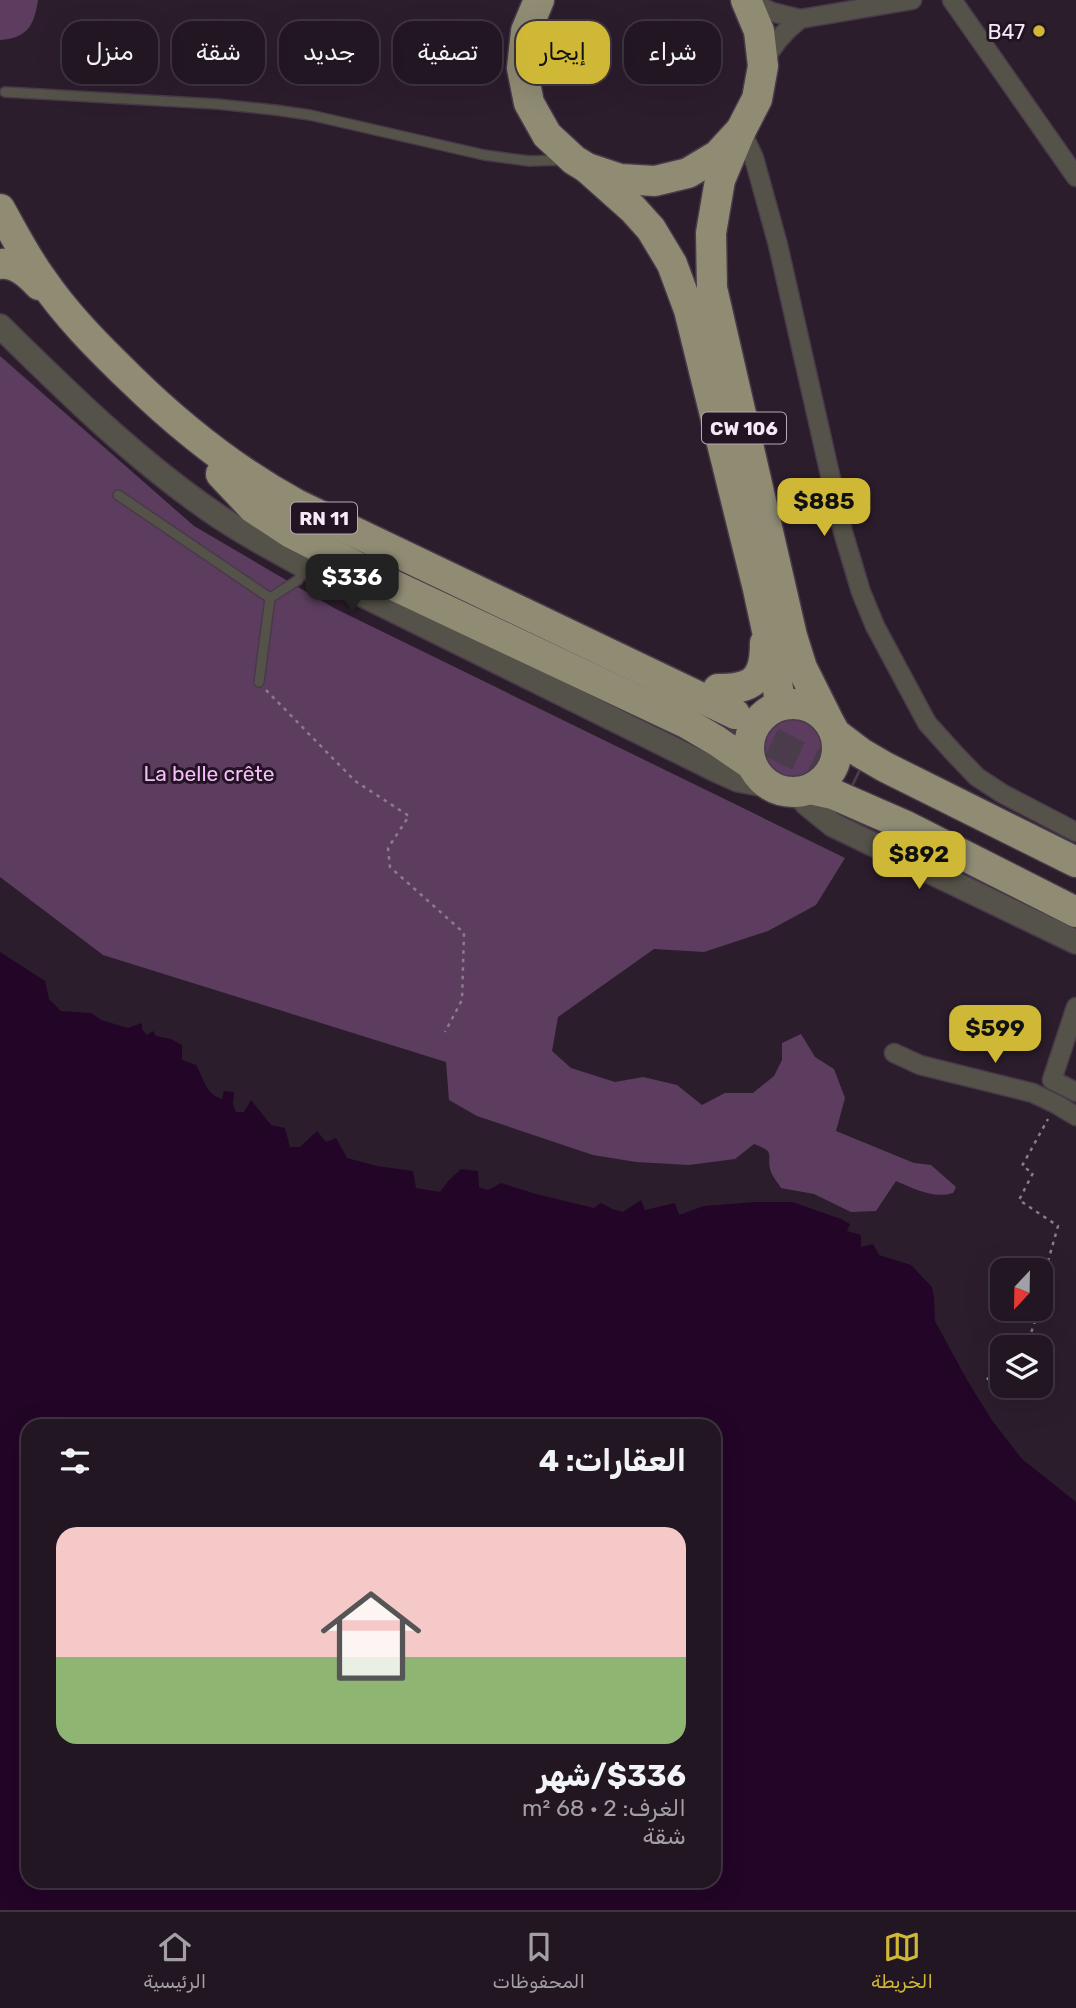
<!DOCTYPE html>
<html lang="ar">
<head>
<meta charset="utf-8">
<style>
  :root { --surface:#211622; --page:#2d232f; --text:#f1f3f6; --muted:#a29fa5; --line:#3e3540; --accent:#d0b837 }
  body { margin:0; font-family:Rubik,"Noto Naskh Arabic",sans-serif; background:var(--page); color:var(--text); direction:rtl; height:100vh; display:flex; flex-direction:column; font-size:26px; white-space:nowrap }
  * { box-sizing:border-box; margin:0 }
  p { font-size:23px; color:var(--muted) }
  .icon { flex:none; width:38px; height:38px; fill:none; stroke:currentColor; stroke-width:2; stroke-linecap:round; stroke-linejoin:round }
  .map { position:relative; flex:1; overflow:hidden; direction:ltr }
  .drawer { position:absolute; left:21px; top:1419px; width:700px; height:469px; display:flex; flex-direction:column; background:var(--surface); border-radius:21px; box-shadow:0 7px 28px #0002,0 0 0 2px var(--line); direction:rtl }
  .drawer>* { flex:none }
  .hud { position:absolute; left:21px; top:21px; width:700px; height:63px; direction:rtl; display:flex; gap:14px }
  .needle { width:46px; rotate:202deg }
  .buttons { position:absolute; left:990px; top:1258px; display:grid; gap:14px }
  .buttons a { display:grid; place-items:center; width:63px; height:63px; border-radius:14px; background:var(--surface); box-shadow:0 7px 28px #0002,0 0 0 2px var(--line); font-size:35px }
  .price { position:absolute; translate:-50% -60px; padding:0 16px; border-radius:14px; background:var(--accent); color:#111; font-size:23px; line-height:46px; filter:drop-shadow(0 2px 4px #0008) }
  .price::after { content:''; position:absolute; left:50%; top:42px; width:21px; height:16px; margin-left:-10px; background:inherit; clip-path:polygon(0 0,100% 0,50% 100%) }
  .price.current { background:#222; color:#fff }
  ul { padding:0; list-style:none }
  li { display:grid; align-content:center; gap:14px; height:371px; padding:0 35px }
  li span { display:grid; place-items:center; height:217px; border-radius:21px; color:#555 }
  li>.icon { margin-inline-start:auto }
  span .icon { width:126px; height:126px; fill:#fffc; stroke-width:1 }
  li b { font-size:30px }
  h2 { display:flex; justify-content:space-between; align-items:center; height:84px; padding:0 35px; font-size:30px }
  .tag { padding:0 24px; border-radius:21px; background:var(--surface); box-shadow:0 7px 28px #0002,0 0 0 2px var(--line); font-size:24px; line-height:63px }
  .tag.current { background:var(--accent); color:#111 }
  .tab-bar { display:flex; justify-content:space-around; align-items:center; height:98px; border-top:2px solid var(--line); background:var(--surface); font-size:19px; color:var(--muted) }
  .tab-bar a { display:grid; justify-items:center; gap:4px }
  .tab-bar .current { color:var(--accent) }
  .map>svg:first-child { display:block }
  .green { fill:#5c3d5f }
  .water { fill:#230527; fill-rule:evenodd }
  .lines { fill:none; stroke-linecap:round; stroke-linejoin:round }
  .trunk-tunnel { stroke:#4a3c4b; stroke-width:30; stroke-dasharray:30 15; stroke-linecap:butt }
  .service-casing { stroke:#483a49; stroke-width:12 }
  .minor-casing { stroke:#483a49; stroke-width:21 }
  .tertiary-casing { stroke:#483a49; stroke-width:26 }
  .trunk-casing { stroke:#483a49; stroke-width:33 }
  .path { stroke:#8a7d8b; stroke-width:2.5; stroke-dasharray:3.5 5; stroke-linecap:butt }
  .service { stroke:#555349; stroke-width:9 }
  .minor { stroke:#555349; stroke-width:18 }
  .tertiary { stroke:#555349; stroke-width:23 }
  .trunk { stroke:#908c74; stroke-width:30 }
  .poi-dot { fill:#d0b837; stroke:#221423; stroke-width:2.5 }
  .labels { text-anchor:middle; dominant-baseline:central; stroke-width:6; stroke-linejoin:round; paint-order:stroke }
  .shield { fill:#221423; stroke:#b6aab6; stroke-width:2 }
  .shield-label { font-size:19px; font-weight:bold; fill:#f5eaf5 }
  .poi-label { font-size:21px; fill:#f5eaf5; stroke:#221423; text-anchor:end }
  .park-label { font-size:21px; fill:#f6bdfa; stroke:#221423 }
</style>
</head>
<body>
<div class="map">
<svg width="1076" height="1910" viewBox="0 0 1076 1910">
  <rect width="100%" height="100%" fill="#2c1d2d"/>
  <!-- green -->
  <g class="green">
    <path d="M0 0H38C34 25 28 38 0 40Z"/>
    <path d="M0 356 194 526 334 608 845 858 816 905 768 931 704 952 654 949 558 1017 552 1051 571 1068 615 1082 643 1077 677 1085 702 1105 725 1093H753L774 1076 782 1060V1043L801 1034 815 1057 834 1069 845 1098 836 1131 914 1163 931 1165 956 1187 953 1193C933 1199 915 1189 896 1181L876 1211 851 1212 814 1194 781 1188C778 1183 773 1177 771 1172 765 1154 778 1153 754 1144L735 1159 689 1165 636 1162 593 1155 477 1116 449 1100 446 1062 103 955 0 877Z"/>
    <circle cx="794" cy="748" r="31"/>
  </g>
  <!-- water -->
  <path class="water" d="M0 952 45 981 49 999 61 1011 91 1013 101 1020 128 1028 142 1023V1029L147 1035 153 1031 156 1036 171 1039 182 1045V1060L196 1065C204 1079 205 1094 222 1099L224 1091 234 1092 233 1104 236 1112H244L251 1100 271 1125 285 1128 290 1147H300L317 1131 326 1142 336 1138 347 1158 377 1166 413 1171 416 1188 440 1192 449 1180 461 1169 478 1171 479 1187 488 1190 501 1183 536 1194 594 1208 601 1203 612 1209 623 1212 641 1200 645 1210 675 1203 679 1215 704 1206 755 1202H792L841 1219 850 1224 847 1231 861 1235V1247L873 1244 879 1255 911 1265 932 1287 934 1299 935 1321 967 1380 991 1419 1022 1459 1076 1502V1910H0ZM28 1426H714V1881H28Z"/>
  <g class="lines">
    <!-- trunk-tunnel -->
    <polyline class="trunk-tunnel" points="731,723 855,783"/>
    <defs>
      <g id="service">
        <polyline points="5,92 217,104 275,110 310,115 484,155 529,161 564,160"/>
        <polyline points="118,495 270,598"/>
        <polyline points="270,598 298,580 305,568"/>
        <polyline points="259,682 270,598"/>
      </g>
      <g id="minor">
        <polyline points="746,0 772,12 800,19 912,0"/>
        <polyline points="952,0 1076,177"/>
        <path d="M765 61C773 43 785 31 800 19"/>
        <polyline points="741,130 754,158 778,245 843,532 861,592 875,626 927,723 954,753 977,777 1003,794 1076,832"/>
        <polyline points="1076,1007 1052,1080 1076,1092"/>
        <polyline points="894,1053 920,1065 1033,1093 1056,1104 1076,1116"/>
      </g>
      <g id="tertiary">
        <path d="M0 326C68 393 138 462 218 516 246 535 276 551 306 567L718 771 738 780 770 786"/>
        <polyline points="797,792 807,804 833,825 1076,942"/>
      </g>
      <g id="trunk">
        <polyline points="539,0 526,31 522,68 529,103 547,135 574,160 587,168 620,179 655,181 688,173 718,155 741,130 757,99 763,66 759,31 746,0"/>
        <polyline points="741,130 720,180 711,233 712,288 792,636 802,668 829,722"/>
        <polyline points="587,168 633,209 651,229 672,264 689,310 758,589 776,672 780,705"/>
        <path d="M0 209C13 232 25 256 41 278 66 315 98 347 130 378 180 427 234 470 296 504L735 714"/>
        <path d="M0 264C15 262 29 274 39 285"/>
        <polyline points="221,474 253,508 291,533 393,585 688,724 717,741 752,765"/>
        <path d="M718 689C753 689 765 680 765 643"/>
        <circle cx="793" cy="748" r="44"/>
        <polyline points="836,734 861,753 885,767 1076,862"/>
        <polyline points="810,789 833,794 904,825 1076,912"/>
      </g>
    </defs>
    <!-- service casing -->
    <use href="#service" class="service-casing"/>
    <!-- minor casing -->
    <use href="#minor" class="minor-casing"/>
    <!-- tertiary casing -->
    <use href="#tertiary" class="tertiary-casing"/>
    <!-- trunk casing -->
    <use href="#trunk" class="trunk-casing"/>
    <!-- path -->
    <g class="path">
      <polyline points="266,690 355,781 409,816 388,848 390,867 464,933 462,1000 445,1032"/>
      <polyline points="1041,1286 1058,1226 1019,1200 1033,1173 1022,1166 1048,1119"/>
      <polyline points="1041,1298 1043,1298 1041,1303"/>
      <polyline points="1026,1348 1039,1309"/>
      <polyline points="1003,1367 986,1380 1004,1396"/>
    </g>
    <!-- service -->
    <use href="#service" class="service"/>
    <!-- minor -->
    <use href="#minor" class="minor"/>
    <!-- tertiary -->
    <use href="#tertiary" class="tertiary"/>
    <!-- trunk -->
    <use href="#trunk" class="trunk"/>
  </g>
  <!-- markers -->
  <circle class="poi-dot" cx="1039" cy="31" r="7"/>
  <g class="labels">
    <!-- shield labels -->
    <g class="shield">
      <rect x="702" y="412.5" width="84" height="31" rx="5"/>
      <rect x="291" y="502.5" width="66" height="31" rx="5"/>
    </g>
    <g class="shield-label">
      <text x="744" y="428">CW 106</text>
      <text x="324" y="518">RN 11</text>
    </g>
    <!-- poi labels -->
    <g class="poi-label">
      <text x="1025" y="31">B47</text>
    </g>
    <!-- park labels -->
    <g class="park-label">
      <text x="209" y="773">La belle crête</text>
    </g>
  </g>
</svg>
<div class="buttons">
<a><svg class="needle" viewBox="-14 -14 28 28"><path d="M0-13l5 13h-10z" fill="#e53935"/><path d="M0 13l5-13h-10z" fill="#a29fa5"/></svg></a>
<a><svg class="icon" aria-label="layers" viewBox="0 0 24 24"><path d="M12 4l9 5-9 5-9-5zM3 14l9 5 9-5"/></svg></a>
</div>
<b class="price" style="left:824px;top:538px">$885</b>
<b class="price current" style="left:352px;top:614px">$336</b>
<b class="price" style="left:919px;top:891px">$892</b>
<b class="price" style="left:995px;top:1065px">$599</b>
<div class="hud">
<a class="tag">شراء</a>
<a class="tag current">إيجار</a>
<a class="tag">تصفية</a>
<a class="tag">جديد</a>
<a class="tag">شقة</a>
<a class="tag">منزل</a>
</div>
<section class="drawer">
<h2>العقارات: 4<svg class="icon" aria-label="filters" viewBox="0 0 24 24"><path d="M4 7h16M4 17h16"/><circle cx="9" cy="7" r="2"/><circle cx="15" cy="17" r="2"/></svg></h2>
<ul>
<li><span style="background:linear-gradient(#f6c9c9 60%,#8fb573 0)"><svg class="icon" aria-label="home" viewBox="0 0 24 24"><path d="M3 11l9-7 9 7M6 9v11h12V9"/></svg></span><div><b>$336/شهر</b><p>الغرف: 2 · 68 m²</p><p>شقة</p></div></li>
</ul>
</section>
</div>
<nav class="tab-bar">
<a class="current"><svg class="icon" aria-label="map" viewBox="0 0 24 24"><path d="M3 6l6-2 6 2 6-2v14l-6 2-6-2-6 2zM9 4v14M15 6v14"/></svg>الخريطة</a>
<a><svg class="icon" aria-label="saved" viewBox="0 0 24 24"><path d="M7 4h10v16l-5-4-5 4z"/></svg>المحفوظات</a>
<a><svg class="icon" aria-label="home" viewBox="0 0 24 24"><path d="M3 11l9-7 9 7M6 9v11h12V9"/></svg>الرئيسية</a>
</nav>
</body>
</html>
